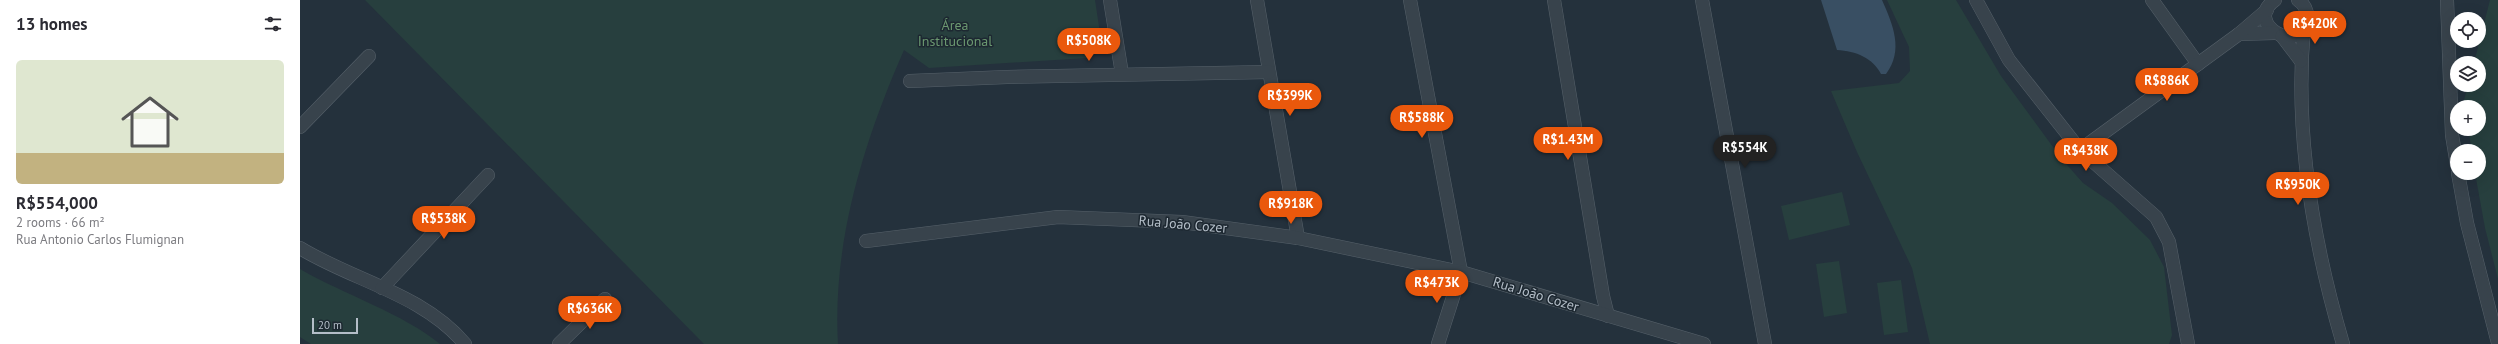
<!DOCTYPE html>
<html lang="en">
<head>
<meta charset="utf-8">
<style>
  :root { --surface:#fff; --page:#f2f2f3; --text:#2b2b33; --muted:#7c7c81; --accent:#ea580c }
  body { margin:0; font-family:"PT Sans",sans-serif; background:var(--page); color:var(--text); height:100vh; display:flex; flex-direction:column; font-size:15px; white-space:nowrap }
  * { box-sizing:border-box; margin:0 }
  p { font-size:13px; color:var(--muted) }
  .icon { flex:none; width:22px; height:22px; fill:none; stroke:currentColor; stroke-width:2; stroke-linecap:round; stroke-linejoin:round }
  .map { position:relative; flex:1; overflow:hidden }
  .sheet { display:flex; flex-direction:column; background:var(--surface); width:300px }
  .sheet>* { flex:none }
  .tools { position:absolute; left:2150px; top:12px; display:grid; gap:8px }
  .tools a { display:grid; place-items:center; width:36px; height:36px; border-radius:50%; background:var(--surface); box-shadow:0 4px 16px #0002; font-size:20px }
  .scale { position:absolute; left:12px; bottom:10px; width:46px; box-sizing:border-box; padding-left:4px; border:2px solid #b4bec8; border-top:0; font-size:11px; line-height:14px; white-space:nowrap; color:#b4bec8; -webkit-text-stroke:3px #1d2831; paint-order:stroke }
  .price { position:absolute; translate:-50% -34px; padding:0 9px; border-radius:14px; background:var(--accent); color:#fff; font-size:13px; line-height:26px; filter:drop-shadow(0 1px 2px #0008) }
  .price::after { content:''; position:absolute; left:50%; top:24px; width:12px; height:9px; margin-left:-6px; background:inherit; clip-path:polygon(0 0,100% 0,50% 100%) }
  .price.on { background:#222; color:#fff }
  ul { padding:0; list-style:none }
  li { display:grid; align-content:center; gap:8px; height:212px; padding:0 16px }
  li span { display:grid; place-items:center; height:124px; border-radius:6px; color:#555 }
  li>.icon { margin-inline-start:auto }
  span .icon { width:72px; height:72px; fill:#fffc; stroke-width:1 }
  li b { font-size:17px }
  h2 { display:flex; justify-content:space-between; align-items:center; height:48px; padding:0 16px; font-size:17px }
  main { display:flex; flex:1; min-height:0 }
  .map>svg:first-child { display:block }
  .green { fill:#273f3e }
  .water { fill:#394f63 }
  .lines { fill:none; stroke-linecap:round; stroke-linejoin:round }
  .street-casing { stroke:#56616a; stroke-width:14 }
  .street { stroke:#38434c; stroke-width:13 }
  .labels { text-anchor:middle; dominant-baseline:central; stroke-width:3; stroke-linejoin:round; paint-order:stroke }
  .park-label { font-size:14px; fill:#6b9870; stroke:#1d2831 }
  .street-label { font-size:14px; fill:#b4bec8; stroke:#1d2831 }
</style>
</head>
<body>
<main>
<section class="sheet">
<h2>13 homes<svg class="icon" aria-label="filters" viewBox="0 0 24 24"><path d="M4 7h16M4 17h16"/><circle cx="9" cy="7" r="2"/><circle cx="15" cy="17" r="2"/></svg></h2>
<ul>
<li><span style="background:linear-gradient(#dfe7d0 75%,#c2b280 0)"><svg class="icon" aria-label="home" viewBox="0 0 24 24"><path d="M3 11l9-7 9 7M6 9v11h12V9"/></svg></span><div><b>R$554,000</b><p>2 rooms · 66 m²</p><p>Rua Antonio Carlos Flumignan</p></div></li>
</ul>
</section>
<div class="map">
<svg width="2198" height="344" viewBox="0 0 2198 344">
  <rect width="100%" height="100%" fill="#24313c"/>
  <!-- green -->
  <g class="green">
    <path d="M65 0H795L800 33 797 53 787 58 629 68 604 50C564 141 532 243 538 344H404Z"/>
    <polygon points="1587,0 1656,0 1701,76 1761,158 1783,183 1812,203 1850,240 1864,267 1872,335 1869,344 1630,344 1612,268 1557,152 1531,91 1599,83 1610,71 1609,47"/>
    <polygon points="2190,0 2198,0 2198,279 2185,228 2175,173 2179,173 2179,151 2172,151 2168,129 2179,129 2179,107 2165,107 2164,100 2168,85 2179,85 2179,63 2174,63"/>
    <polygon points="1542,192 1550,225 1489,240 1481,206"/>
    <polygon points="1539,261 1547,313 1524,317 1516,264"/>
    <path d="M0 269C43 294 104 314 140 344H11L0 337Z"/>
    <polygon points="1601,280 1608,332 1584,335 1577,283"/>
  </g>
  <!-- water -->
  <path class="water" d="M1521 0H1582C1593 25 1604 50 1586 74H1581C1573 58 1556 51 1537 50Z"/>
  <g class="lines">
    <defs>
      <g id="street">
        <polyline points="810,0 822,74"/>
        <polyline points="957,0 998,238"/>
        <polyline points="1110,0 1161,272 1138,344"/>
        <polyline points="1254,0 1303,296 1308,316"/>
        <polyline points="1402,0 1465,344"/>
        <polyline points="1676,0 1709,60 1780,150 1856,217 1869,242 1888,344"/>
        <polyline points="1852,0 1898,64"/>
        <path d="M1975 0C1942 23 2001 58 2007 19 2008 11 2004 4 1998 0"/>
        <polyline points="2147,0 2152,135 2157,165"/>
        <path d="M2004 27C1994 133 2013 242 2043 344"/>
        <polyline points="1939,34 1974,33"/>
        <polyline points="1982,36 2001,61"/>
        <polyline points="610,81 707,77 969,72"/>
        <polyline points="0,127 69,56"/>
        <polyline points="1780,150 1939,34 1967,10"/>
        <polyline points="2158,173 2167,223 2198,343"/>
        <polyline points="566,241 758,217 882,222 998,238 1161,272 1404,344"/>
        <path d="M0 248C54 281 123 294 165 344"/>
        <polyline points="82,288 188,175"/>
        <polyline points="259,344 305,299"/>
      </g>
    </defs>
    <!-- street casing -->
    <use href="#street" class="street-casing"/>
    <!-- street -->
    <use href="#street" class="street"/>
  </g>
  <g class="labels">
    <!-- park labels -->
    <g class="park-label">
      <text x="655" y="25">Área<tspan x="655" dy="16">Institucional</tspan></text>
    </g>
    <!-- street labels -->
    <g class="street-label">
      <text transform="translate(883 224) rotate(5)">Rua João Cozer</text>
      <text transform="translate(1236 294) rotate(17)">Rua João Cozer</text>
    </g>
  </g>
</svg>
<div class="tools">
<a><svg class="icon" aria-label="locate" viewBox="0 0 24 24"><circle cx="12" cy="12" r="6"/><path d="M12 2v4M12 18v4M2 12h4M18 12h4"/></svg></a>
<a><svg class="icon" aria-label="layers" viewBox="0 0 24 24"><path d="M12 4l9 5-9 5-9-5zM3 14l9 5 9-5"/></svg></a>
<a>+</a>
<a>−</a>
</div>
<div class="scale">20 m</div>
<b class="price" style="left:2015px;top:45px">R$420K</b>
<b class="price" style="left:789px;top:62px">R$508K</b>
<b class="price" style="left:1867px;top:102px">R$886K</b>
<b class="price" style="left:990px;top:117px">R$399K</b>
<b class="price" style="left:1122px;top:139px">R$588K</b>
<b class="price" style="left:1268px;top:161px">R$1.43M</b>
<b class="price on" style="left:1445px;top:169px">R$554K</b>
<b class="price" style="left:1786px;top:172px">R$438K</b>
<b class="price" style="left:1998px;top:206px">R$950K</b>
<b class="price" style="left:991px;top:225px">R$918K</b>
<b class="price" style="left:144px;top:240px">R$538K</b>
<b class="price" style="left:1137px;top:304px">R$473K</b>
<b class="price" style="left:290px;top:330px">R$636K</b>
</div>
</main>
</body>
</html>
